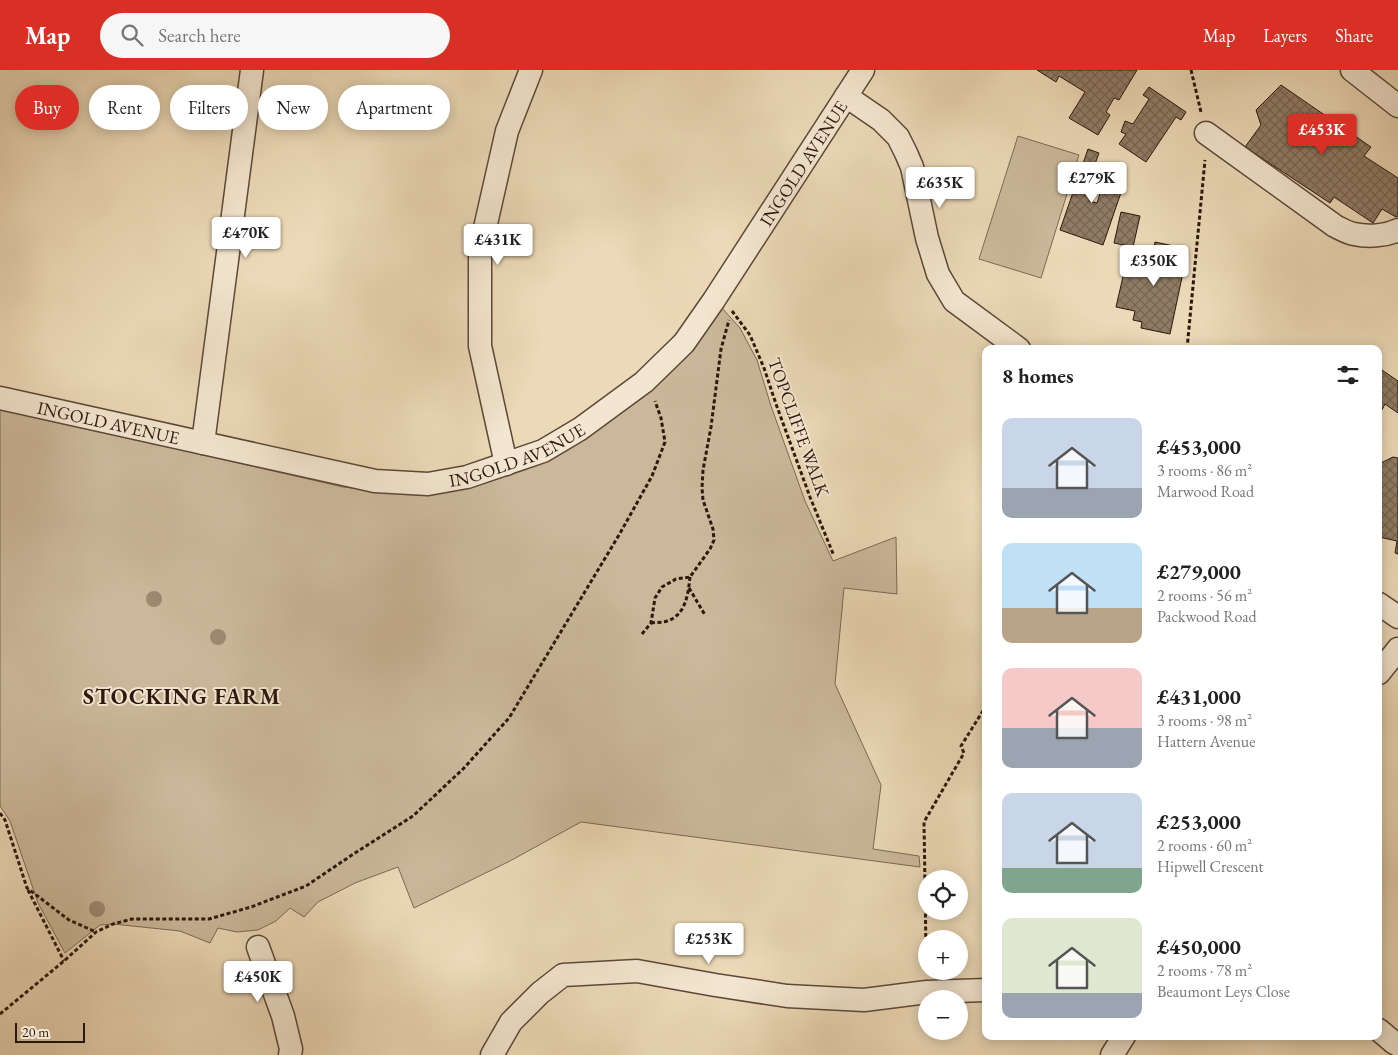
<!DOCTYPE html>
<html lang="en">
<head>
<meta charset="utf-8">
<style>
  :root { --surface:#fff; --page:#f6f6f6; --text:#222; --muted:#767676; --accent:#d93025 }
  body { margin:0; font-family:"EB Garamond",serif; background:var(--page); color:var(--text); height:100vh; display:flex; flex-direction:column; font-size:19px; white-space:nowrap }
  * { box-sizing:border-box; margin:0 }
  p { font-size:16px; color:var(--muted) }
  .icon { flex:none; width:28px; height:28px; fill:none; stroke:currentColor; stroke-width:2; stroke-linecap:round; stroke-linejoin:round }
  .map { position:relative; flex:1; overflow:hidden }
  .drawer { position:absolute; left:982px; top:275px; width:400px; height:695px; display:flex; flex-direction:column; background:var(--surface); border-radius:10px; box-shadow:0 2px 12px #0003 }
  .drawer>* { flex:none }
  .banner { position:absolute; left:15px; top:15px; width:475px; height:45px; display:flex; gap:10px }
  .fabs { position:absolute; left:918px; top:800px; display:grid; gap:10px }
  .fabs a { display:grid; place-items:center; width:50px; height:50px; border-radius:50%; background:var(--surface); box-shadow:0 2px 12px #0003; font-size:25px }
  .scale { position:absolute; left:15px; bottom:12px; width:70px; box-sizing:border-box; padding-left:5px; border:2px solid #2c180f; border-top:0; font-size:14px; line-height:18px; white-space:nowrap; color:#2c180f; -webkit-text-stroke:4px #f3e6d0; paint-order:stroke }
  .price { position:absolute; translate:-50% -42px; padding:0 11px; border-radius:5px; background:#fff; color:#222; font-size:16px; line-height:32px; filter:drop-shadow(0 1px 2px #0008) }
  .price::after { content:''; position:absolute; left:50%; top:30px; width:15px; height:11px; margin-left:-8px; background:inherit; clip-path:polygon(0 0,100% 0,50% 100%) }
  .price.selected { background:var(--accent); color:#fff }
  ul { padding:0; list-style:none }
  li { display:flex; align-items:center; gap:15px; height:125px; padding:0 20px }
  li span { display:grid; place-items:center; flex:none; width:140px; height:100px; border-radius:10px; color:#555 }
  li>.icon { margin-inline-start:auto }
  span .icon { width:60px; height:60px; fill:#fffc; stroke-width:1 }
  li b { font-size:21px }
  h2 { display:flex; justify-content:space-between; align-items:center; height:60px; padding:0 20px; font-size:21px }
  .chip { padding:0 18px; border-radius:22px; background:var(--surface); box-shadow:0 2px 12px #0003; font-size:18px; line-height:45px }
  .chip.selected { background:var(--accent); color:#fff }
  header { display:flex; align-items:center; gap:30px; box-sizing:border-box; height:70px; padding:0 25px; background:var(--accent); color:#fff }
  header strong { font-size:24px }
  nav { display:flex; gap:28px; margin-inline-start:auto; font-size:18px }
  .search { width:350px; height:45px; background:var(--page); display:flex; align-items:center; gap:12px; box-sizing:border-box; padding:0 18px; border-radius:28px; color:var(--muted); font-size:19px }
  .map>svg:first-child { display:block }
  .green { fill:#cbb89a; stroke:#7c6854 }
  .building { fill:url(#building-cross-hatch); stroke:#2c180f }
  .lines { fill:none; stroke-linecap:round; stroke-linejoin:round }
  .minor-casing { stroke:#5c4839; stroke-width:25 }
  .path { stroke:#2c180f; stroke-width:3; stroke-dasharray:4 2.5; stroke-linecap:butt }
  .minor { stroke:#f3e6d0; stroke-width:22 }
  .tree { fill:#9d8972 }
  .labels { text-anchor:middle; dominant-baseline:central; stroke-width:4; stroke-linejoin:round; paint-order:stroke }
  .street-label { font-size:18px; fill:#2c180f; stroke:#f3e6d0 }
  .district-label { font-size:22px; font-weight:bold; letter-spacing:1px; fill:#2c180f; stroke:#f3e6d0 }
</style>
</head>
<body>
<header>
<strong>Map</strong>
<div class="search"><svg class="icon" aria-label="search" viewBox="0 0 24 24"><circle cx="10" cy="10" r="6"/><path d="M15 15l6 6"/></svg>Search here</div>
<nav><a>Map</a><a>Layers</a><a>Share</a></nav>
</header>
<div class="map">
<svg width="1398" height="985" viewBox="0 0 1398 985">
  <defs>
    <pattern id="building-cross-hatch" width="8" height="8" patternUnits="userSpaceOnUse" patternTransform="scale(1.25)"><rect width="8" height="8" fill="#907c66"/><path d="M0 0l8 8M0 8l8-8" fill="none" stroke="#766552"/></pattern>
  </defs>
  <rect width="100%" height="100%" fill="#ecd9b7"/>
  <filter id="stains"><feTurbulence type="fractalNoise" baseFrequency=".004" numOctaves="4"/><feColorMatrix values="0 0 0 0 .2 0 0 0 0 .09 0 0 0 0 .02 0 0 0 .5 -.17"/></filter>
  <radialGradient id="worn" r=".72"><stop offset=".6" stop-color="#630" stop-opacity="0"/><stop offset="1" stop-color="#630" stop-opacity=".3"/></radialGradient>
  <!-- green -->
  <g class="green">
    <polygon points="1018,66 1079,85 1041,208 979,189"/>
    <polygon points="721,237 740,258 757,290 771,336 805,431 833,491 896,467 897,524 844,518 835,614 881,715 873,779 919,786 920,797 581,752 508,792 414,838 398,797 355,813 318,832 304,847 290,838 276,851 258,860 237,862 218,858 210,873 180,861 113,854 100,855 65,883 38,833 10,751 0,736 0,340 199,384 343,417 398,423 470,417 509,405 548,389 609,352 654,314"/>
  </g>
  <!-- building -->
  <g class="building">
    <polygon points="1037,0 1137,0 1119,30 1114,28 1106,42 1110,45 1098,65 1069,48 1085,22 1059,6 1056,12"/>
    <polygon points="1281,15 1371,77 1364,86 1398,108 1398,146 1396,147 1382,139 1373,153 1334,127 1330,133 1245,77 1261,55 1256,40"/>
    <polygon points="1149,17 1186,42 1181,50 1176,47 1146,92 1119,74 1126,64 1121,62 1125,51 1133,54 1149,29 1143,25"/>
    <polygon points="1088,79 1099,83 1088,113 1095,115 1089,131 1097,133 1107,102 1126,108 1103,175 1060,160"/>
    <polygon points="1121,142 1140,146 1133,177 1114,173"/>
    <polygon points="1155,172 1188,179 1170,264 1141,258 1142,252 1133,250 1135,241 1116,237 1125,198 1141,201 1146,176 1154,178"/>
    <polygon points="1379,298 1398,311 1398,343 1385,334 1379,345"/>
    <polygon points="1393,387 1398,388 1398,484 1395,483 1397,471 1379,467 1379,394"/>
  </g>
  <g class="lines">
    <defs>
      <g id="minor">
        <polyline points="1352,0 1398,36"/>
        <polyline points="846,26 881,50 898,67 906,83 912,97 927,168 938,204 954,231 1019,279"/>
        <path d="M1206 63 1335 156C1341 159 1348 163 1354 164 1368 167 1385 166 1398 160"/>
        <path id="s1" d="M0 328 375 411 428 414 467 407 543 381 580 359 644 312 684 273 714 230 863 0"/>
        <polyline points="203,373 252,0"/>
        <polyline points="506,394 480,276 480,180 507,61 531,0"/>
        <polyline points="1379,534 1398,547"/>
        <polyline points="1379,603 1398,579"/>
        <polyline points="258,877 283,946 291,979 290,985"/>
        <polyline points="1379,960 1393,972 1398,975"/>
        <polyline points="492,985 511,952 540,923 563,905 637,901 715,915 787,926 864,930 927,922 986,920"/>
        <polyline points="1112,985 1124,966"/>
      </g>
    </defs>
    <!-- minor casing -->
    <use href="#minor" class="minor-casing"/>
    <!-- path -->
    <g class="path">
      <polyline points="1191,0 1201,42"/>
      <polyline points="732,241 750,265 764,298 776,334 810,427 834,486"/>
      <polyline points="1187,279 1205,90"/>
      <polyline points="689,518 705,545"/>
      <path d="M651 553C656 552 662 553 667 551 686 545 688 524 690 507"/>
      <polyline points="642,564 651,553 655,528 662,517 676,509 690,507 710,479 714,470 713,459 703,430 702,418 703,400 711,357 721,279 729,250"/>
      <polyline points="0,743 5,750 27,818 69,850 96,862"/>
      <polyline points="28,820 64,891"/>
      <polyline points="926,880 924,752 964,683 961,676 986,636"/>
      <polyline points="0,944 64,891 96,862 113,854 132,849 209,849 251,837 306,816 355,783 413,746 464,698 509,648 619,465 652,406 665,372 661,348 655,331"/>
    </g>
    <!-- minor -->
    <use href="#minor" class="minor"/>
  </g>
  <!-- trees -->
  <g class="tree">
    <circle cx="154" cy="529" r="8"/>
    <circle cx="218" cy="567" r="8"/>
    <circle cx="97" cy="839" r="8"/>
  </g>
  <g class="labels">
    <!-- street labels -->
    <g class="street-label">
      <text stroke="none"><textPath href="#s1" startOffset="951">INGOLD AVENUE</textPath></text>
      <text stroke="none"><textPath href="#s1" startOffset="111">INGOLD AVENUE</textPath></text>
      <text transform="translate(799 357) rotate(70)">TOPCLIFFE WALK</text>
      <text stroke="none"><textPath href="#s1" startOffset="531">INGOLD AVENUE</textPath></text>
    </g>
    <!-- district labels -->
    <g class="district-label">
      <text x="182" y="626">STOCKING FARM</text>
    </g>
  </g>
  <rect width="100%" height="100%" filter="url(#stains)"/>
  <rect width="100%" height="100%" fill="url(#worn)"/>
</svg>
<div class="fabs">
<a><svg class="icon" aria-label="locate" viewBox="0 0 24 24"><circle cx="12" cy="12" r="6"/><path d="M12 2v4M12 18v4M2 12h4M18 12h4"/></svg></a>
<a>+</a>
<a>−</a>
</div>
<div class="scale">20 m</div>
<b class="price selected" style="left:1322px;top:86px">£453K</b>
<b class="price" style="left:1092px;top:134px">£279K</b>
<b class="price" style="left:940px;top:139px">£635K</b>
<b class="price" style="left:246px;top:189px">£470K</b>
<b class="price" style="left:498px;top:196px">£431K</b>
<b class="price" style="left:1154px;top:217px">£350K</b>
<b class="price" style="left:709px;top:895px">£253K</b>
<b class="price" style="left:258px;top:933px">£450K</b>
<div class="banner">
<a class="chip selected">Buy</a>
<a class="chip">Rent</a>
<a class="chip">Filters</a>
<a class="chip">New</a>
<a class="chip">Apartment</a>
</div>
<section class="drawer">
<h2>8 homes<svg class="icon" aria-label="filters" viewBox="0 0 24 24"><path d="M4 7h16M4 17h16"/><circle cx="9" cy="7" r="2"/><circle cx="15" cy="17" r="2"/></svg></h2>
<ul>
<li><span style="background:linear-gradient(#c9d6e8 70%,#9aa5b1 0)"><svg class="icon" aria-label="home" viewBox="0 0 24 24"><path d="M3 11l9-7 9 7M6 9v11h12V9"/></svg></span><div><b>£453,000</b><p>3 rooms · 86 m²</p><p>Marwood Road</p></div></li>
<li><span style="background:linear-gradient(#bfe0f5 65%,#b9a48a 0)"><svg class="icon" aria-label="home" viewBox="0 0 24 24"><path d="M3 11l9-7 9 7M6 9v11h12V9"/></svg></span><div><b>£279,000</b><p>2 rooms · 56 m²</p><p>Packwood Road</p></div></li>
<li><span style="background:linear-gradient(#f6c9c9 60%,#9aa5b1 0)"><svg class="icon" aria-label="home" viewBox="0 0 24 24"><path d="M3 11l9-7 9 7M6 9v11h12V9"/></svg></span><div><b>£431,000</b><p>3 rooms · 98 m²</p><p>Hattern Avenue</p></div></li>
<li><span style="background:linear-gradient(#c9d6e8 75%,#7fa58c 0)"><svg class="icon" aria-label="home" viewBox="0 0 24 24"><path d="M3 11l9-7 9 7M6 9v11h12V9"/></svg></span><div><b>£253,000</b><p>2 rooms · 60 m²</p><p>Hipwell Crescent</p></div></li>
<li><span style="background:linear-gradient(#dfe7d0 75%,#9aa5b1 0)"><svg class="icon" aria-label="home" viewBox="0 0 24 24"><path d="M3 11l9-7 9 7M6 9v11h12V9"/></svg></span><div><b>£450,000</b><p>2 rooms · 78 m²</p><p>Beaumont Leys Close</p></div></li>
</ul>
</section>
</div>
</body>
</html>
